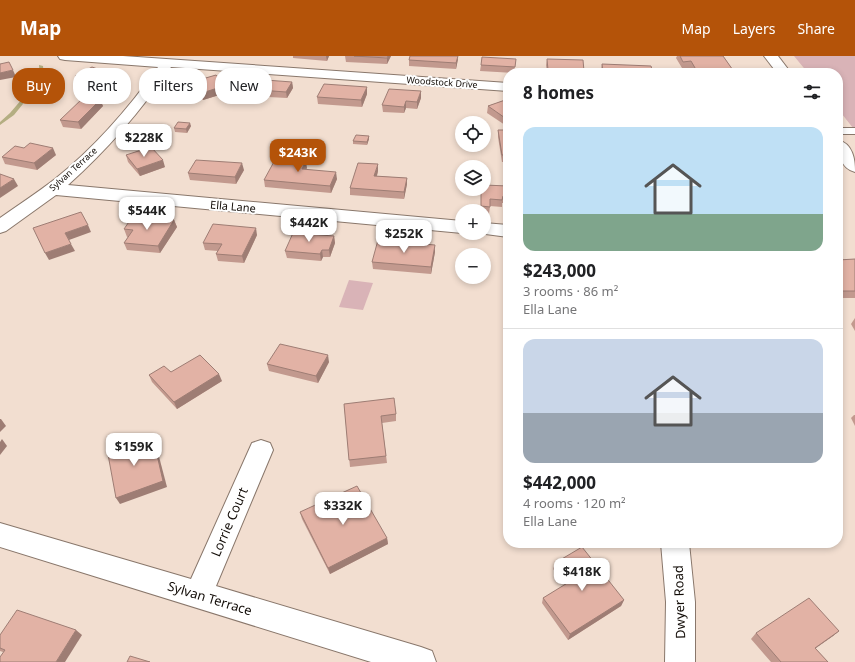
<!DOCTYPE html>
<html lang="en">
<head>
<meta charset="utf-8">
<style>
  :root { --surface:#fff; --page:#f2f2f2; --text:#202124; --muted:#757577; --line:#e0e0e0; --accent:#b45309 }
  body { margin:0; font-family:"Noto Sans",sans-serif; background:var(--page); color:var(--text); height:100vh; display:flex; flex-direction:column; font-size:15px; white-space:nowrap }
  * { box-sizing:border-box; margin:0 }
  p { font-size:13px; color:var(--muted) }
  .icon { flex:none; width:22px; height:22px; fill:none; stroke:currentColor; stroke-width:2; stroke-linecap:round; stroke-linejoin:round }
  .map { position:relative; flex:1; overflow:hidden }
  .side { position:absolute; left:503px; top:12px; width:340px; height:480px; display:flex; flex-direction:column; background:var(--surface); border-radius:16px; box-shadow:0 2px 6px #0003 }
  .side>* { flex:none }
  .hud { position:absolute; left:12px; top:12px; width:380px; height:36px; display:flex; gap:8px }
  .tools { position:absolute; left:455px; top:60px; display:grid; gap:8px }
  .tools a { display:grid; place-items:center; width:36px; height:36px; border-radius:50%; background:var(--surface); box-shadow:0 2px 6px #0003; font-size:20px }
  .price { position:absolute; translate:-50% -34px; padding:0 9px; border-radius:8px; background:#fff; color:#222; font-size:13px; line-height:26px; filter:drop-shadow(0 1px 2px #0008) }
  .price::after { content:''; position:absolute; left:50%; top:24px; width:12px; height:9px; margin-left:-6px; background:inherit; clip-path:polygon(0 0,100% 0,50% 100%) }
  .price.current { background:var(--accent); color:#fff }
  ul { padding:0; list-style:none }
  li { display:grid; align-content:center; gap:8px; height:212px; padding:0 20px }
  li+li { border-top:1px solid var(--line) }
  li span { display:grid; place-items:center; height:124px; border-radius:12px; color:#555 }
  li>.icon { margin-inline-start:auto }
  span .icon { width:72px; height:72px; fill:#fffc; stroke-width:1 }
  li b { font-size:17px }
  h2 { display:flex; justify-content:space-between; align-items:center; height:48px; padding:0 20px; font-size:17px }
  .chip { padding:0 14px; border-radius:16px; background:var(--surface); box-shadow:0 2px 6px #0003; font-size:14px; line-height:36px }
  .chip.current { background:var(--accent); color:#fff }
  header { display:flex; align-items:center; gap:24px; box-sizing:border-box; height:56px; padding:0 20px; background:var(--accent); color:#fff }
  header strong { font-size:19px }
  nav { display:flex; gap:22px; margin-inline-start:auto; font-size:14px }
  .map>svg:first-child { display:block }
  .green { fill:#d9b3b7 }
  .lines { fill:none; stroke-linecap:round; stroke-linejoin:round }
  .stream { fill:#b4ae82; fill-rule:evenodd }
  .service-casing { stroke:#89776b; stroke-width:2 }
  .minor-casing { stroke:#89776b; stroke-width:2 }
  .primary-casing { stroke:#89776b; stroke-width:2 }
  .service { fill:#fff; fill-rule:evenodd }
  .minor { fill:#fff; fill-rule:evenodd }
  .primary { fill:#fff; fill-rule:evenodd }
  .wall { fill:#c2998e }
  .shaded-wall { fill:#9e7d74 }
  .building { fill:#e2b2a5; stroke:#9e7d74 }
  .labels { text-anchor:middle; dominant-baseline:central; stroke-width:4; stroke-linejoin:round; paint-order:stroke }
  .far-street-label { font-size:9px; fill:#120c07; stroke:#fff }
  .street-label { font-size:11px; fill:#120c07; stroke:#fff }
  .near-street-label { font-size:13px; fill:#120c07; stroke:#fff }
</style>
</head>
<body>
<header>
<strong>Map</strong>
<nav><a>Map</a><a>Layers</a><a>Share</a></nav>
</header>
<div class="map">
<svg width="855" height="606" viewBox="0 0 855 606">
  <rect width="100%" height="100%" fill="#f2ded0"/>
  <!-- green -->
  <g class="green">
    <polygon points="794,0 855,0 855,72 853,72 838,53 838,17 808,17"/>
    <polygon points="349,224 373,227 363,254 339,251"/>
  </g>
  <g class="lines">
    <!-- stream -->
    <polygon class="stream" points="39,9 43,10 44,22 14,59 0,69 0,66 10,57 40,22"/>
    <defs>
      <rect id="service" x="838" y="72" width="17" height="6"/>
      <g id="minor">
        <path d="M58 0H123L508 27V35L171 11C141 55 107 94 68 129L462 165V177L56 139 6 175 0 177V162C18 149 37 137 55 123 94 92 129 52 158 11L65 4 60 3Z"/>
        <polygon points="484,167 508,169 508,181 478,177 484,177"/>
        <polygon points="261,384 270,387 273,394 216,530 421,591 432,595 436,606 371,606 0,491 0,467 191,523 252,387"/>
        <polygon points="661,487 689,487 695,546 695,606 665,606 666,546"/>
      </g>
      <g id="primary">
        <polygon points="764,0 778,0 791,17 777,17"/>
        <path d="M838 84C853 88 855 103 855 116 840 112 838 97 838 84Z"/>
      </g>
    </defs>
    <!-- service casing -->
    <use href="#service" class="service-casing"/>
    <!-- minor casing -->
    <use href="#minor" class="minor-casing"/>
    <!-- primary casing -->
    <use href="#primary" class="primary-casing"/>
    <!-- service -->
    <use href="#service" class="service"/>
    <!-- minor -->
    <use href="#minor" class="minor"/>
    <!-- primary -->
    <use href="#primary" class="primary"/>
  </g>
  <!-- wall -->
  <g class="wall">
    <polygon points="293,0 329,0 327,5 293,2"/>
    <polygon points="345,0 391,0 387,8 346,6"/>
    <polygon points="677,0 723,0 735,17 692,17 689,12 682,12 676,2"/>
    <polygon points="458,3 456,13 409,10 409,4"/>
    <polygon points="516,3 514,17 480,15 481,9"/>
    <polygon points="547,3 584,15 584,17 547,17 546,9"/>
    <polygon points="602,8 653,17 601,17 601,14"/>
    <polygon points="216,19 229,36 203,44 196,37 184,41 180,37 178,30"/>
    <polygon points="75,20 124,29 99,42 79,34 77,27 78,27 77,26"/>
    <polygon points="292,26 293,32 287,42 247,40 246,33"/>
    <polygon points="367,38 362,51 318,48 317,41"/>
    <polygon points="421,42 417,53 406,52 404,57 383,56 382,49"/>
    <polygon points="508,43 508,71 487,57 488,50"/>
    <polygon points="100,44 103,50 81,73 63,71 60,64"/>
    <polygon points="191,70 187,77 175,76 174,72"/>
    <polygon points="498,74 508,74 508,106 502,106 498,81"/>
    <polygon points="369,80 369,83 367,89 353,88 353,85"/>
    <polygon points="56,99 37,114 5,108 2,101"/>
    <polygon points="126,99 165,111 140,120 128,106"/>
    <polygon points="307,112 306,113 337,123 331,137 265,131 264,124"/>
    <polygon points="244,114 236,128 190,124 188,117"/>
    <polygon points="378,115 377,120 407,122 407,128 404,143 350,139 350,132"/>
    <polygon points="508,120 508,147 502,147 502,151 490,150 489,158 484,158 484,155 481,155 481,133 507,130 504,128 505,121"/>
    <polygon points="174,164 177,171 160,197 127,194 124,187 128,181 127,181 124,173"/>
    <polygon points="257,179 244,207 218,205 216,198 218,195 205,194 203,187"/>
    <polygon points="334,180 335,187 330,201 323,201 321,205 287,202 285,195"/>
    <polygon points="435,196 431,218 373,213 372,206"/>
    <polygon points="855,203 855,242 838,242 838,204"/>
    <polygon points="855,262 855,275 851,268"/>
    <polygon points="329,306 318,327 269,315 267,308"/>
    <polygon points="171,316 222,325 177,353 152,326 149,319"/>
    <polygon points="344,348 396,358 396,365 382,367 387,407 350,411"/>
    <polygon points="854,359 855,359 855,370 851,362"/>
    <polygon points="300,456 387,482 388,488 330,518 302,463"/>
    <polygon points="555,507 624,544 621,550 568,584 542,547 543,542 565,529 553,513"/>
    <polygon points="839,575 833,580 815,592 828,606 771,606 751,583 756,577"/>
    <polygon points="0,579 82,579 3,596 0,595"/>
  </g>
  <!-- shaded-wall -->
  <g class="shaded-wall">
    <polygon points="326,0 329,0 327,5"/>
    <polygon points="388,0 391,0 387,8 387,2"/>
    <polygon points="458,0 458,3 456,13 456,7"/>
    <polygon points="13,14 16,21 0,24 0,17"/>
    <polygon points="122,22 124,29 99,42 96,35"/>
    <polygon points="292,26 293,32 287,42 286,36"/>
    <polygon points="227,29 229,36 203,44 202,37"/>
    <polygon points="195,30 196,37 184,41 182,34"/>
    <polygon points="367,31 367,38 362,51 361,44"/>
    <polygon points="421,35 421,42 417,53 417,46"/>
    <polygon points="100,44 103,50 81,73 78,66"/>
    <polygon points="406,45 406,52 404,57 404,51"/>
    <polygon points="190,67 191,70 187,77 186,73"/>
    <polygon points="369,80 369,83 367,89 367,86"/>
    <polygon points="53,92 56,99 37,114 34,107"/>
    <polygon points="163,104 165,111 140,120 137,113"/>
    <polygon points="306,105 307,112 303,120 302,113"/>
    <polygon points="242,107 244,114 236,128 235,121"/>
    <polygon points="378,108 378,115 375,126 374,120"/>
    <polygon points="336,116 337,123 331,137 330,130"/>
    <polygon points="407,122 407,128 404,143 404,136"/>
    <polygon points="14,123 18,130 0,142 0,132"/>
    <polygon points="174,164 177,171 160,197 158,190"/>
    <polygon points="88,169 91,176 69,184 65,177"/>
    <polygon points="256,172 257,179 244,207 242,200"/>
    <polygon points="334,180 335,187 330,201 329,194"/>
    <polygon points="71,188 75,195 49,204 45,197"/>
    <polygon points="435,189 435,196 431,218 431,211"/>
    <polygon points="322,194 323,201 321,205 320,198"/>
    <polygon points="328,299 329,306 318,327 316,320"/>
    <polygon points="219,318 222,325 177,353 174,346"/>
    <polygon points="0,363 1,363 6,370 0,376"/>
    <polygon points="2,383 7,390 0,399 0,386"/>
    <polygon points="136,383 140,390 141,398 138,391"/>
    <polygon points="154,386 157,393 167,431 120,448 116,442"/>
    <polygon points="387,482 388,488 330,518 328,512"/>
    <polygon points="624,544 621,550 568,584 570,578"/>
    <polygon points="76,574 82,579 65,606 56,606"/>
    <polygon points="839,575 833,580 809,597 815,592"/>
  </g>
  <!-- building -->
  <g class="building">
    <polygon points="354,0 388,0 387,2"/>
    <polygon points="410,0 458,0 456,7 409,4"/>
    <polygon points="680,0 723,0 735,17 698,17 691,5 683,6"/>
    <polygon points="482,1 516,3 515,11 481,9"/>
    <polygon points="547,3 583,4 584,15 548,14"/>
    <polygon points="9,6 13,14 0,17 0,8"/>
    <polygon points="602,8 651,10 653,17 603,17"/>
    <polygon points="92,11 122,22 96,35 77,27 84,24 75,20"/>
    <polygon points="216,19 227,29 202,37 195,30 182,34 178,30"/>
    <polygon points="252,23 292,26 286,36 246,33"/>
    <polygon points="324,28 367,31 361,44 317,41"/>
    <polygon points="389,33 421,35 417,46 406,45 404,51 382,49"/>
    <polygon points="83,42 100,44 78,66 60,64"/>
    <polygon points="508,43 508,64 488,50"/>
    <polygon points="178,66 190,67 186,73 174,72"/>
    <polygon points="498,74 508,74 508,99 502,99"/>
    <polygon points="356,79 369,80 367,86 353,85"/>
    <polygon points="30,87 53,92 34,107 2,101 15,90 24,92"/>
    <polygon points="151,91 163,104 137,113 126,99"/>
    <polygon points="276,102 306,105 302,113 336,116 330,130 264,124"/>
    <polygon points="196,104 242,107 235,121 188,117"/>
    <polygon points="358,107 378,108 374,120 407,122 404,136 350,132"/>
    <polygon points="0,118 14,123 0,132"/>
    <polygon points="508,120 508,123 505,121"/>
    <polygon points="484,129 508,130 508,140 503,140 502,144 490,143 490,151 481,150 481,133 484,133"/>
    <polygon points="81,156 88,169 65,177 71,188 45,197 33,172"/>
    <polygon points="133,160 174,164 158,190 124,187 133,174 124,173"/>
    <polygon points="213,168 256,172 242,200 216,198 222,188 203,187"/>
    <polygon points="293,177 334,180 329,194 322,194 320,198 285,195"/>
    <polygon points="378,184 435,189 431,211 372,206"/>
    <polygon points="855,203 855,235 838,235 838,204"/>
    <polygon points="280,288 328,299 316,320 267,308"/>
    <polygon points="200,299 219,318 174,346 149,319 164,310 171,316"/>
    <polygon points="394,342 396,358 381,360 386,400 349,404 344,348"/>
    <polygon points="136,383 138,391 154,386 163,425 116,442 107,393"/>
    <polygon points="357,430 387,482 328,512 300,456"/>
    <polygon points="582,491 624,544 570,578 543,542 569,526 555,507"/>
    <polygon points="809,542 839,575 815,592 828,606 781,606 756,577"/>
    <polygon points="17,554 76,574 56,606 0,606 0,601 5,594 0,592 0,579"/>
    <polygon points="130,600 150,606 127,606"/>
  </g>
  <g class="labels">
    <!-- far-street labels -->
    <g class="far-street-label">
      <text transform="translate(442 26) rotate(4)">Woodstock Drive</text>
      <text transform="translate(73 113) rotate(-42)">Sylvan Terrace</text>
    </g>
    <!-- street labels -->
    <g class="street-label">
      <text transform="translate(233 150) rotate(5)">Ella Lane</text>
    </g>
    <!-- near-street labels -->
    <g class="near-street-label">
      <text transform="translate(229 466) rotate(-67)">Lorrie Court</text>
      <text transform="translate(210 542) rotate(17)">Sylvan Terrace</text>
      <text transform="translate(679 546) rotate(-92)">Dwyer Road</text>
    </g>
  </g>
</svg>
<div class="tools">
<a><svg class="icon" aria-label="locate" viewBox="0 0 24 24"><circle cx="12" cy="12" r="6"/><path d="M12 2v4M12 18v4M2 12h4M18 12h4"/></svg></a>
<a><svg class="icon" aria-label="layers" viewBox="0 0 24 24"><path d="M12 4l9 5-9 5-9-5zM3 14l9 5 9-5"/></svg></a>
<a>+</a>
<a>−</a>
</div>
<b class="price" style="left:144px;top:102px">$228K</b>
<b class="price current" style="left:298px;top:117px">$243K</b>
<b class="price" style="left:147px;top:175px">$544K</b>
<b class="price" style="left:309px;top:187px">$442K</b>
<b class="price" style="left:404px;top:198px">$252K</b>
<b class="price" style="left:134px;top:411px">$159K</b>
<b class="price" style="left:343px;top:470px">$332K</b>
<b class="price" style="left:582px;top:536px">$418K</b>
<div class="hud">
<a class="chip current">Buy</a>
<a class="chip">Rent</a>
<a class="chip">Filters</a>
<a class="chip">New</a>
</div>
<section class="side">
<h2>8 homes<svg class="icon" aria-label="filters" viewBox="0 0 24 24"><path d="M4 7h16M4 17h16"/><circle cx="9" cy="7" r="2"/><circle cx="15" cy="17" r="2"/></svg></h2>
<ul>
<li><span style="background:linear-gradient(#bfe0f5 70%,#7fa58c 0)"><svg class="icon" aria-label="home" viewBox="0 0 24 24"><path d="M3 11l9-7 9 7M6 9v11h12V9"/></svg></span><div><b>$243,000</b><p>3 rooms · 86 m²</p><p>Ella Lane</p></div></li>
<li><span style="background:linear-gradient(#c9d6e8 60%,#9aa5b1 0)"><svg class="icon" aria-label="home" viewBox="0 0 24 24"><path d="M3 11l9-7 9 7M6 9v11h12V9"/></svg></span><div><b>$442,000</b><p>4 rooms · 120 m²</p><p>Ella Lane</p></div></li>
</ul>
</section>
</div>
</body>
</html>
